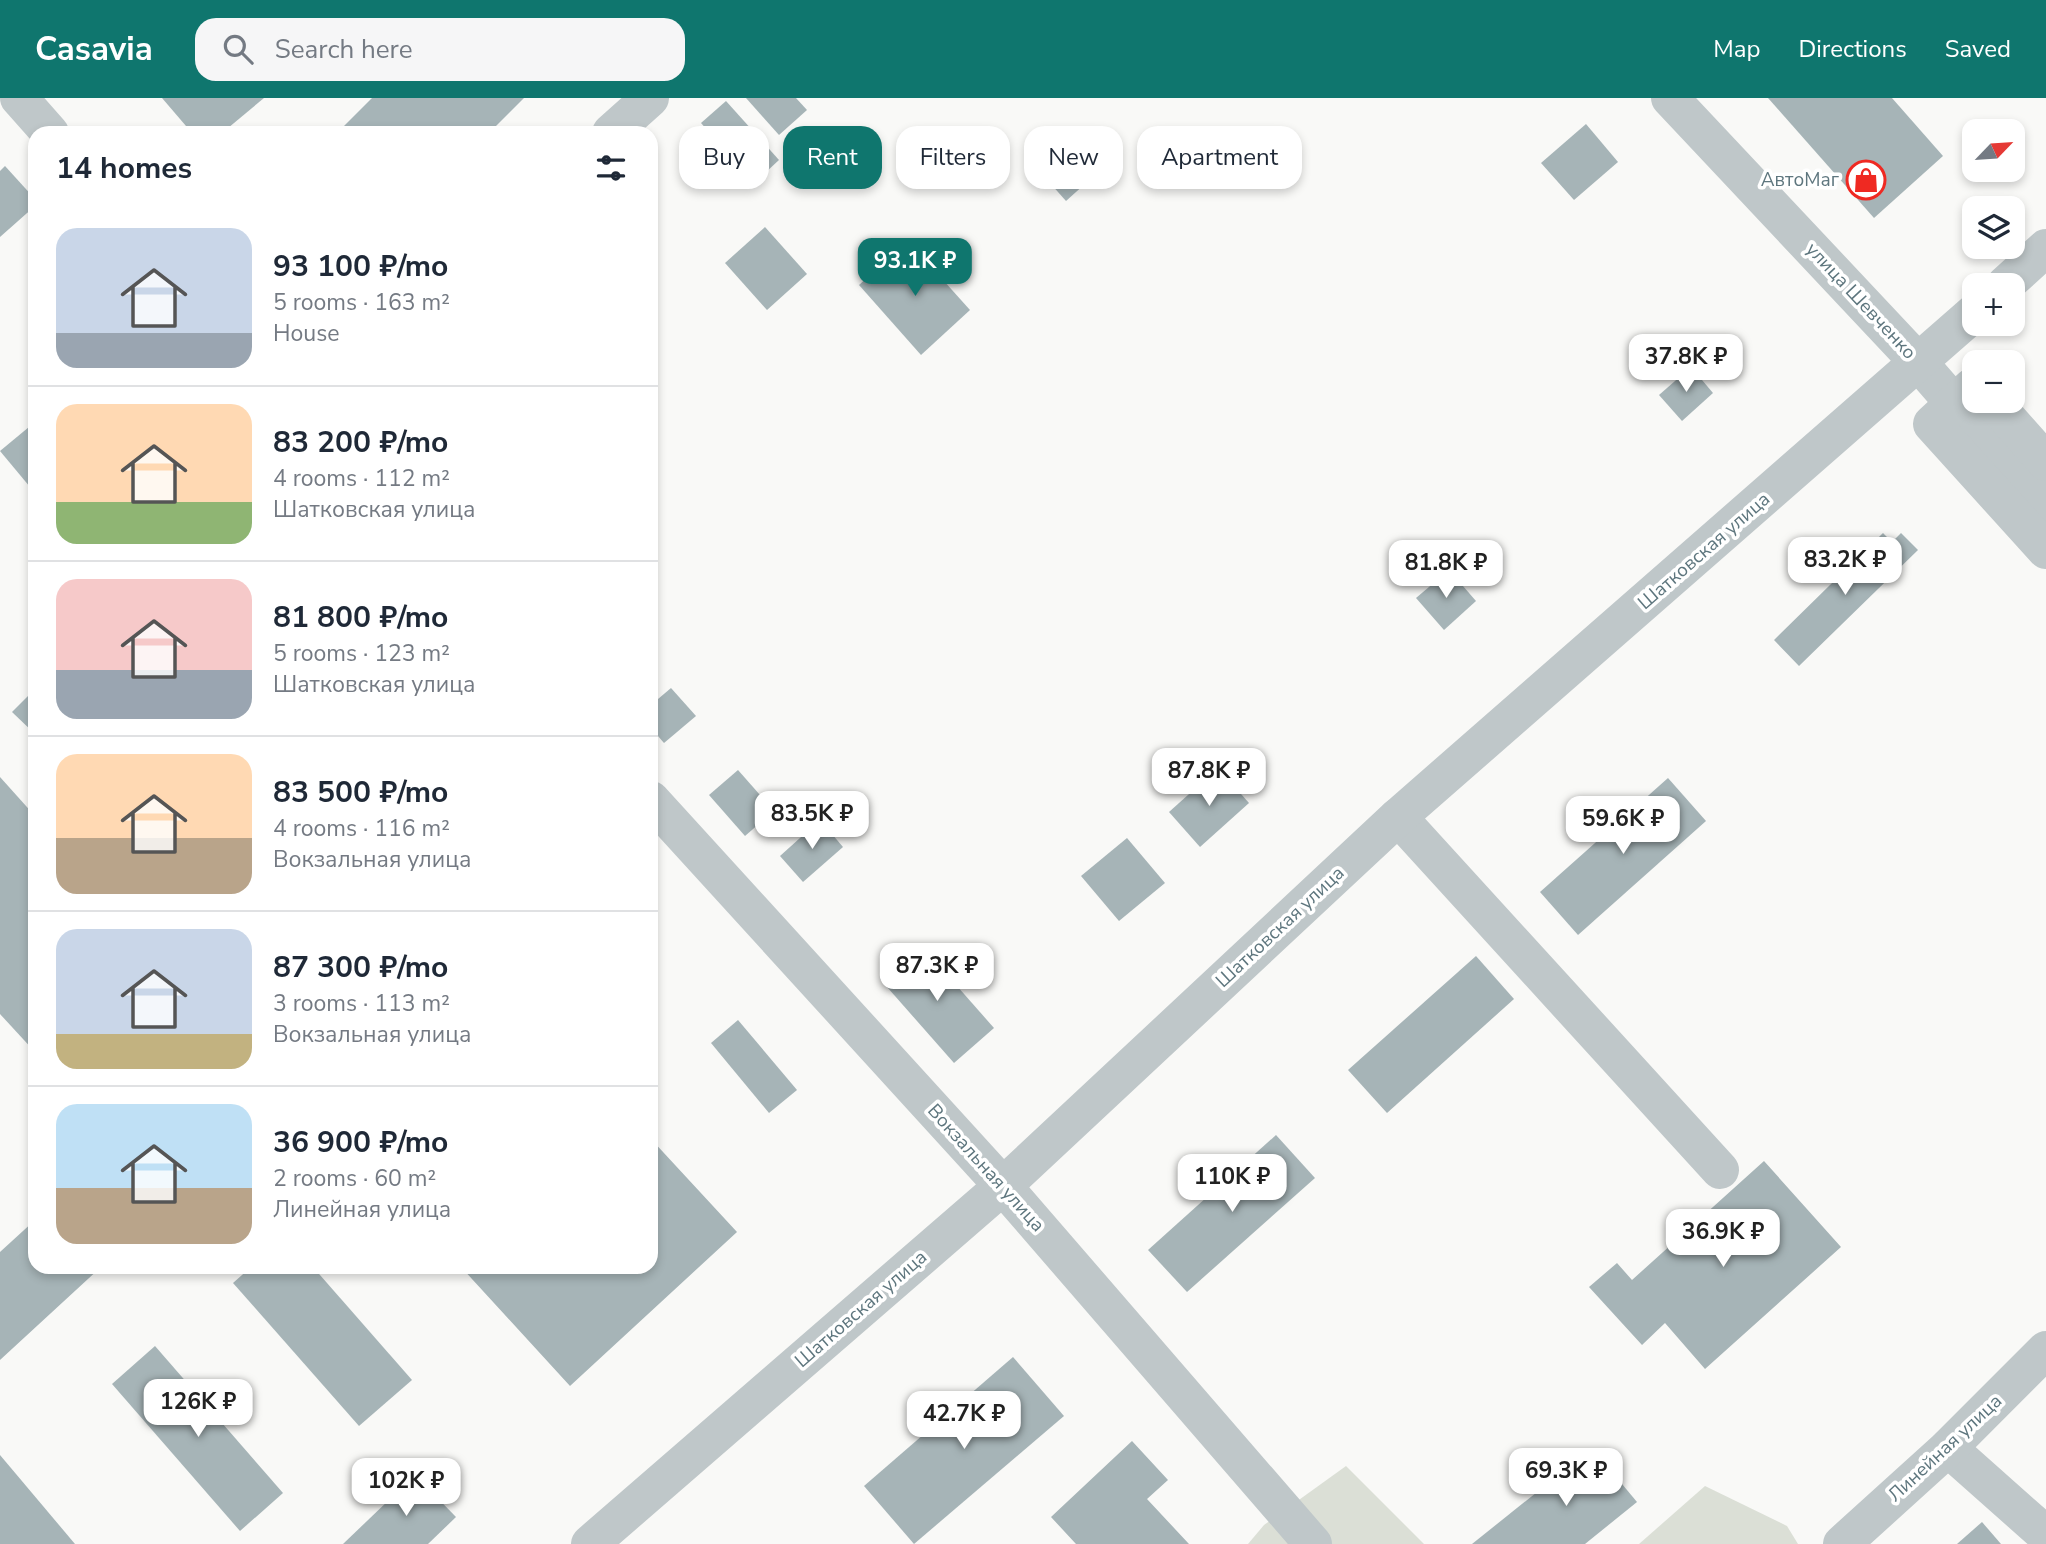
<!DOCTYPE html>
<html lang="en">
<head>
<meta charset="utf-8">
<style>
  :root { --surface:#fff; --page:#f6f6f7; --text:#1f2937; --muted:#747a83; --line:#e0e1e3; --accent:#0f766e }
  body { margin:0; font-family:"Nunito Sans",sans-serif; background:var(--page); color:var(--text); height:100vh; display:flex; flex-direction:column; font-size:26px; white-space:nowrap }
  * { box-sizing:border-box; margin:0 }
  p { font-size:23px; color:var(--muted) }
  .icon { flex:none; width:38px; height:38px; fill:none; stroke:currentColor; stroke-width:2; stroke-linecap:round; stroke-linejoin:round }
  .map { position:relative; flex:1; overflow:hidden }
  .panel { position:absolute; left:28px; top:28px; width:630px; height:1148px; display:flex; flex-direction:column; background:var(--surface); border-radius:21px; box-shadow:0 4px 10px #0003 }
  .panel>* { flex:none }
  .hud { position:absolute; left:679px; top:28px; width:665px; height:63px; display:flex; gap:14px }
  .needle { width:46px; rotate:65deg }
  .buttons { position:absolute; left:1962px; top:21px; display:grid; gap:14px }
  .buttons a { display:grid; place-items:center; width:63px; height:63px; border-radius:14px; background:var(--surface); box-shadow:0 4px 10px #0003; font-size:35px }
  .price { position:absolute; translate:-50% -60px; padding:0 16px; border-radius:14px; background:#fff; color:#222; font-size:23px; line-height:46px; filter:drop-shadow(0 2px 4px #0008) }
  .price::after { content:''; position:absolute; left:50%; top:42px; width:21px; height:16px; margin-left:-10px; background:inherit; clip-path:polygon(0 0,100% 0,50% 100%) }
  .price.active { background:var(--accent); color:#fff }
  ul { padding:0; list-style:none }
  li { display:flex; align-items:center; gap:21px; height:175px; padding:0 28px }
  li+li { border-top:2px solid var(--line) }
  li span { display:grid; place-items:center; flex:none; width:196px; height:140px; border-radius:21px; color:#555 }
  li>.icon { margin-inline-start:auto }
  span .icon { width:84px; height:84px; fill:#fffc; stroke-width:1 }
  li b { font-size:30px }
  h2 { display:flex; justify-content:space-between; align-items:center; height:84px; padding:0 28px; font-size:30px }
  .tag { padding:0 24px; border-radius:21px; background:var(--surface); box-shadow:0 4px 10px #0003; font-size:24px; line-height:63px }
  .tag.active { background:var(--accent); color:#fff }
  header { display:flex; align-items:center; gap:42px; box-sizing:border-box; height:98px; padding:0 35px; background:var(--accent); color:#fff }
  header strong { font-size:33px }
  nav { display:flex; gap:38px; margin-inline-start:auto; font-size:24px }
  .search { width:490px; height:63px; background:var(--page); display:flex; align-items:center; gap:18px; box-sizing:border-box; padding:0 24px; border-radius:21px; color:var(--muted); font-size:26px }
  .map>svg:first-child { display:block }
  .green { fill:#dbdfd6 }
  .building { fill:#a6b4b7 }
  .lines { fill:none; stroke-linecap:round; stroke-linejoin:round }
  .minor { stroke:#bfc7c9; stroke-width:38 }
  .labels { text-anchor:middle; dominant-baseline:central; stroke-width:7; stroke-linejoin:round; paint-order:stroke }
  .poi-label { font-size:19px; fill:#5e767e; stroke:#fff; text-anchor:end }
  .street-label { font-size:19px; fill:#5e767e; stroke:#fff }
</style>
</head>
<body>
<header>
<strong>Casavia</strong>
<div class="search"><svg class="icon" aria-label="search" viewBox="0 0 24 24"><circle cx="10" cy="10" r="6"/><path d="M15 15l6 6"/></svg>Search here</div>
<nav><a>Map</a><a>Directions</a><a>Saved</a></nav>
</header>
<div class="map">
<svg width="2046" height="1446" viewBox="0 0 2046 1446">
  <rect width="100%" height="100%" fill="#f9f9f7"/>
  <!-- green -->
  <g class="green">
    <polygon points="1346,1368 1424,1446 1248,1446 1264,1427"/>
    <polygon points="1705,1388 1787,1428 1798,1446 1639,1446"/>
  </g>
  <!-- building -->
  <g class="building">
    <polygon points="162,0 264,0 222,35 192,35"/>
    <polygon points="372,0 524,0 489,35 337,35"/>
    <polygon points="746,0 796,0 807,12 779,37"/>
    <polygon points="1768,0 1892,0 1943,58 1874,120"/>
    <polygon points="726,3 779,62 754,85 701,25"/>
    <polygon points="1586,26 1618,64 1574,102 1541,65"/>
    <polygon points="1065,40 1096,76 1066,103 1034,67"/>
    <polygon points="5,68 35,101 35,108 0,139 0,73"/>
    <polygon points="765,129 807,176 767,212 725,165"/>
    <polygon points="908,143 970,212 921,257 859,187"/>
    <polygon points="1691,269 1713,295 1682,323 1659,297"/>
    <polygon points="35,324 35,395 0,353"/>
    <polygon points="1883,435 1892,444 1901,435 1918,452 1799,568 1774,542"/>
    <polygon points="1449,472 1476,503 1444,532 1416,500"/>
    <polygon points="671,590 696,618 664,645 651,630 651,607"/>
    <polygon points="35,591 35,636 12,614"/>
    <polygon points="1218,670 1249,705 1200,749 1169,714"/>
    <polygon points="738,672 774,713 745,738 709,697"/>
    <polygon points="0,679 35,718 35,954 0,916"/>
    <polygon points="1668,680 1706,723 1578,837 1540,794"/>
    <polygon points="820,722 843,749 803,784 780,758"/>
    <polygon points="1127,740 1165,785 1119,823 1081,778"/>
    <polygon points="920,846 994,930 954,965 880,881"/>
    <polygon points="1476,858 1514,901 1387,1015 1348,972"/>
    <polygon points="738,922 797,992 769,1015 711,945"/>
    <polygon points="1276,1037 1315,1080 1187,1194 1148,1152"/>
    <polygon points="651,1041 737,1134 570,1288 461,1169 651,1169"/>
    <polygon points="1764,1063 1841,1149 1705,1271 1665,1225 1642,1247 1589,1189 1617,1165 1632,1182"/>
    <polygon points="35,1122 35,1169 101,1169 0,1262 0,1154"/>
    <polygon points="251,1169 313,1169 412,1282 359,1328 233,1185"/>
    <polygon points="155,1248 283,1395 240,1433 112,1286"/>
    <polygon points="1013,1259 1064,1318 914,1446 864,1388"/>
    <polygon points="1132,1343 1168,1382 1147,1401 1189,1446 1076,1446 1051,1419"/>
    <polygon points="1592,1350 1637,1404 1585,1446 1472,1446"/>
    <polygon points="0,1357 75,1446 0,1446"/>
    <polygon points="415,1377 456,1419 428,1446 343,1446"/>
    <polygon points="1982,1424 2001,1446 1957,1446"/>
  </g>
  <g class="lines">
    <!-- minor -->
    <g class="minor">
      <polyline points="19,0 50,35"/>
      <polyline points="1670,0 1919,265 2046,411"/>
      <polyline points="611,35 650,0"/>
      <polyline points="2005,187 2046,150"/>
      <polyline points="1972,289 1932,326 2046,452"/>
      <polyline points="1992,303 2046,364"/>
      <polyline points="651,702 1003,1088 1313,1446"/>
      <polyline points="1398,719 1720,1072"/>
      <polyline points="1948,1350 2046,1437"/>
      <polyline points="590,1446 1003,1088 1398,719 1974,215"/>
      <polyline points="1842,1446 1948,1350 2046,1252"/>
    </g>
  </g>
  <!-- icons -->
  <defs>
    <symbol id="shop-ring" viewBox="-11 -11 22 22"><circle r="9.5" fill="#fff" stroke="#ef2922" stroke-width="1.5"/><path d="M-5-2.5h2.3a2.7 3.5 0 0 1 5.4 0H5L5.5 6h-11ZM-1.5-2.5h3a1.5 2.3 0 0 0-3 0Z" fill="#ef2922"/></symbol>
  </defs>
  <g fill-rule="evenodd">
    <use href="#shop-ring" x="1844" y="60" width="44" height="44"/>
  </g>
  <g class="labels">
    <!-- poi labels -->
    <g class="poi-label">
      <text x="1839" y="82">АвтоМаг</text>
    </g>
    <!-- street labels -->
    <g class="street-label">
      <text transform="translate(1861 203) rotate(47)">улица Шевченко</text>
      <text transform="translate(1704 453) rotate(-41)">Шатковская улица</text>
      <text transform="translate(1280 829) rotate(-43)">Шатковская улица</text>
      <text transform="translate(986 1070) rotate(48)">Вокзальная улица</text>
      <text transform="translate(861 1211) rotate(-41)">Шатковская улица</text>
      <text transform="translate(1945 1350) rotate(-43)">Линейная улица</text>
    </g>
  </g>
</svg>
<div class="buttons">
<a><svg class="needle" viewBox="-14 -14 28 28"><path d="M0-13l5 13h-10z" fill="#e53935"/><path d="M0 13l5-13h-10z" fill="#747a83"/></svg></a>
<a><svg class="icon" aria-label="layers" viewBox="0 0 24 24"><path d="M12 4l9 5-9 5-9-5zM3 14l9 5 9-5"/></svg></a>
<a>+</a>
<a>−</a>
</div>
<b class="price active" style="left:915px;top:200px">93.1K ₽</b>
<b class="price" style="left:1686px;top:296px">37.8K ₽</b>
<b class="price" style="left:1845px;top:499px">83.2K ₽</b>
<b class="price" style="left:1446px;top:502px">81.8K ₽</b>
<b class="price" style="left:1209px;top:710px">87.8K ₽</b>
<b class="price" style="left:812px;top:753px">83.5K ₽</b>
<b class="price" style="left:1623px;top:758px">59.6K ₽</b>
<b class="price" style="left:937px;top:905px">87.3K ₽</b>
<b class="price" style="left:1232px;top:1116px">110K ₽</b>
<b class="price" style="left:1723px;top:1171px">36.9K ₽</b>
<b class="price" style="left:198px;top:1341px">126K ₽</b>
<b class="price" style="left:964px;top:1353px">42.7K ₽</b>
<b class="price" style="left:1566px;top:1410px">69.3K ₽</b>
<b class="price" style="left:406px;top:1420px">102K ₽</b>
<div class="hud">
<a class="tag">Buy</a>
<a class="tag active">Rent</a>
<a class="tag">Filters</a>
<a class="tag">New</a>
<a class="tag">Apartment</a>
</div>
<section class="panel">
<h2>14 homes<svg class="icon" aria-label="filters" viewBox="0 0 24 24"><path d="M4 7h16M4 17h16"/><circle cx="9" cy="7" r="2"/><circle cx="15" cy="17" r="2"/></svg></h2>
<ul>
<li><span style="background:linear-gradient(#c9d6e8 75%,#9aa5b1 0)"><svg class="icon" aria-label="home" viewBox="0 0 24 24"><path d="M3 11l9-7 9 7M6 9v11h12V9"/></svg></span><div><b>93 100 ₽/mo</b><p>5 rooms · 163 m²</p><p>House</p></div></li>
<li><span style="background:linear-gradient(#ffd9b3 70%,#8fb573 0)"><svg class="icon" aria-label="home" viewBox="0 0 24 24"><path d="M3 11l9-7 9 7M6 9v11h12V9"/></svg></span><div><b>83 200 ₽/mo</b><p>4 rooms · 112 m²</p><p>Шатковская улица</p></div></li>
<li><span style="background:linear-gradient(#f6c9c9 65%,#9aa5b1 0)"><svg class="icon" aria-label="home" viewBox="0 0 24 24"><path d="M3 11l9-7 9 7M6 9v11h12V9"/></svg></span><div><b>81 800 ₽/mo</b><p>5 rooms · 123 m²</p><p>Шатковская улица</p></div></li>
<li><span style="background:linear-gradient(#ffd9b3 60%,#b9a48a 0)"><svg class="icon" aria-label="home" viewBox="0 0 24 24"><path d="M3 11l9-7 9 7M6 9v11h12V9"/></svg></span><div><b>83 500 ₽/mo</b><p>4 rooms · 116 m²</p><p>Вокзальная улица</p></div></li>
<li><span style="background:linear-gradient(#c9d6e8 75%,#c2b280 0)"><svg class="icon" aria-label="home" viewBox="0 0 24 24"><path d="M3 11l9-7 9 7M6 9v11h12V9"/></svg></span><div><b>87 300 ₽/mo</b><p>3 rooms · 113 m²</p><p>Вокзальная улица</p></div></li>
<li><span style="background:linear-gradient(#bfe0f5 60%,#b9a48a 0)"><svg class="icon" aria-label="home" viewBox="0 0 24 24"><path d="M3 11l9-7 9 7M6 9v11h12V9"/></svg></span><div><b>36 900 ₽/mo</b><p>2 rooms · 60 m²</p><p>Линейная улица</p></div></li>
</ul>
</section>
</div>
</body>
</html>
